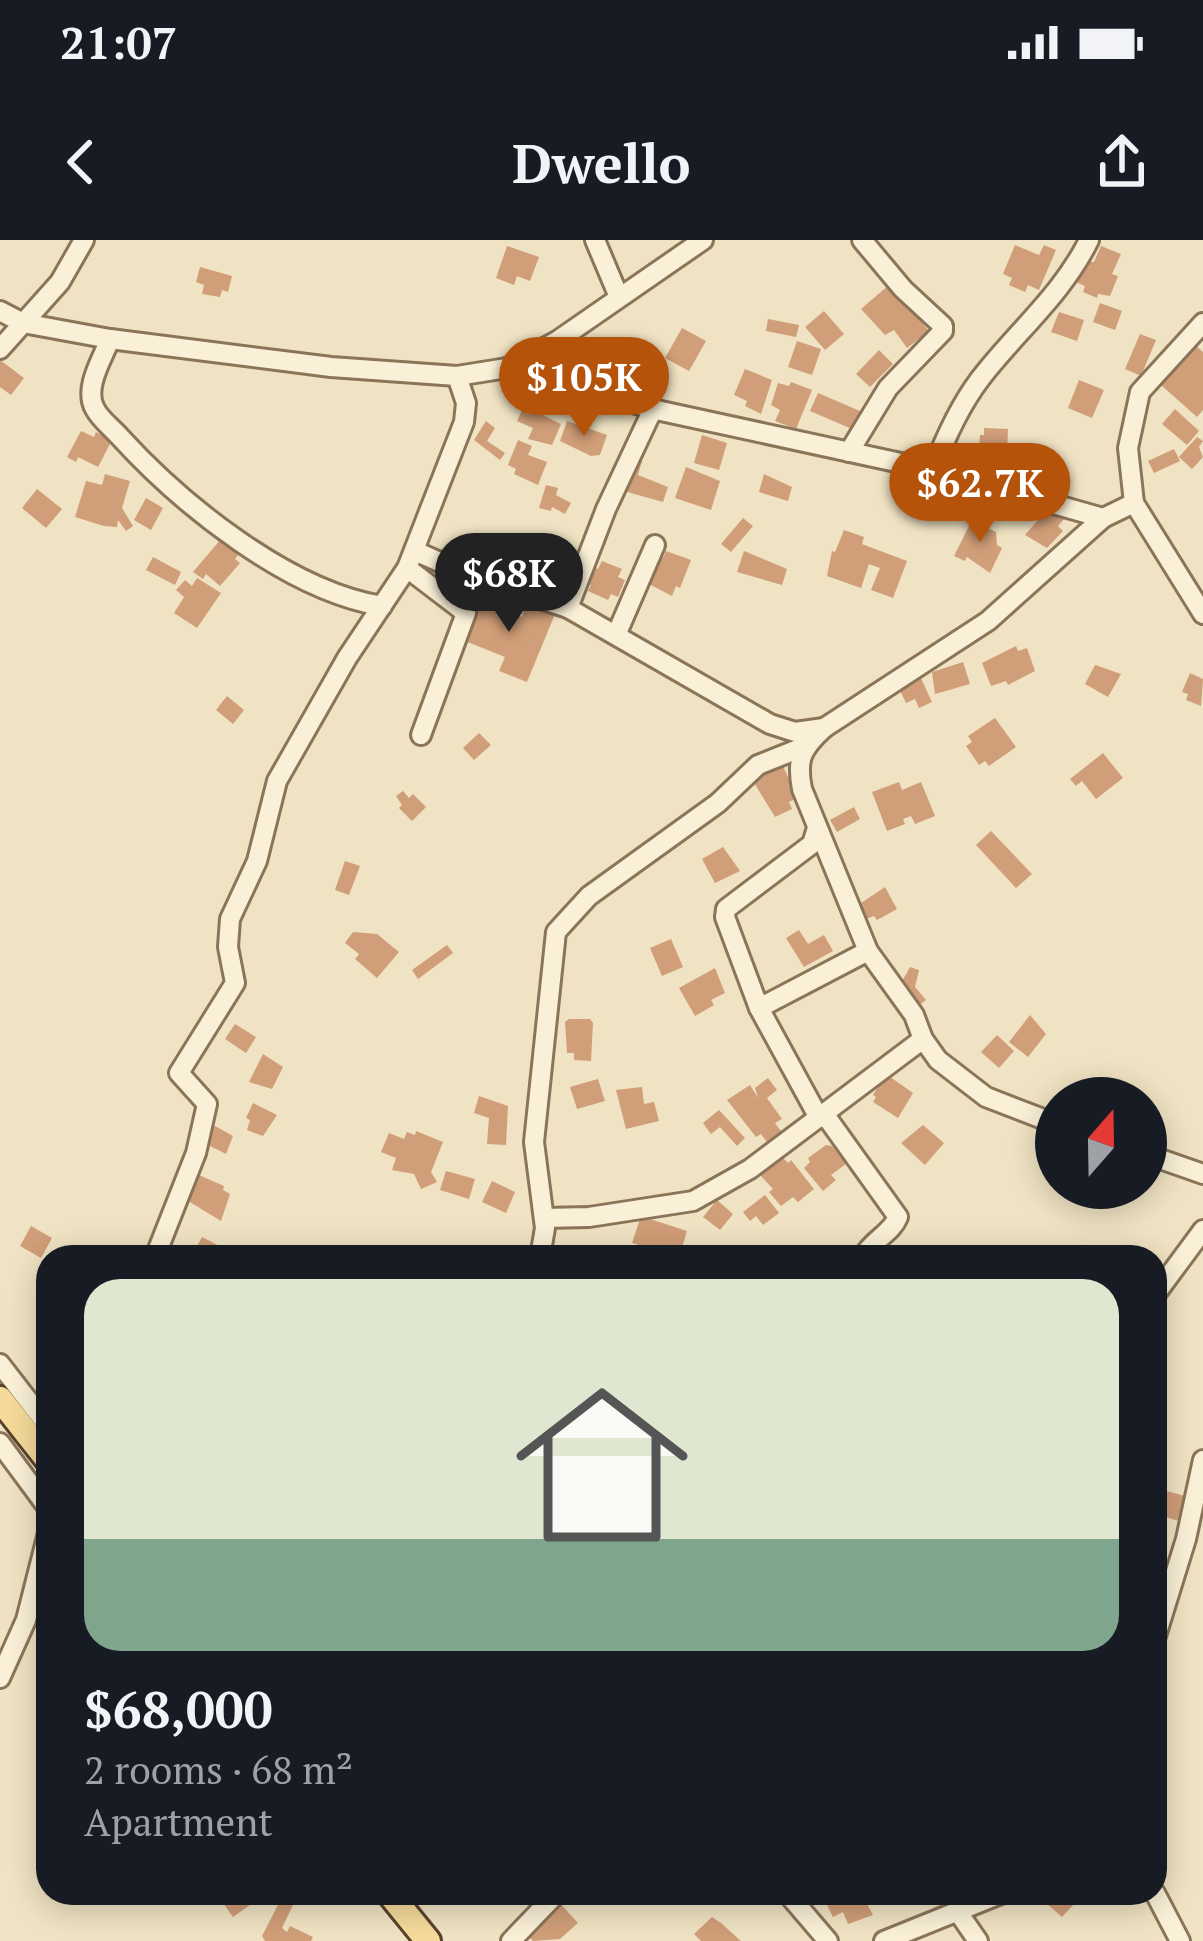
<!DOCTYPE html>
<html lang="en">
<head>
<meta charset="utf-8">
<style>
  :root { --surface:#171b24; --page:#242831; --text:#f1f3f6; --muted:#9ea1a6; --accent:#b45309 }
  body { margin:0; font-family:"PT Serif",serif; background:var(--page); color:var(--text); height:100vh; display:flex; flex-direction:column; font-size:45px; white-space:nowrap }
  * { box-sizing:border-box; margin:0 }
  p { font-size:39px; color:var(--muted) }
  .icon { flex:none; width:66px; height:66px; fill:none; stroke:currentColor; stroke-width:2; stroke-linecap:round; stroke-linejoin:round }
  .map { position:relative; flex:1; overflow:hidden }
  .details { position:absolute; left:36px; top:1005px; width:1131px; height:660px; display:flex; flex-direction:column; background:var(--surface); border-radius:36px; box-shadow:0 6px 30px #0003 }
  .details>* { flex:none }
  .needle { width:78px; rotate:20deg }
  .fabs { position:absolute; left:1035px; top:837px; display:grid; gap:24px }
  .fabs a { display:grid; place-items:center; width:132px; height:132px; border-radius:50%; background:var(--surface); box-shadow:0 6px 30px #0003; font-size:60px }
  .price { position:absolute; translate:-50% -102px; padding:0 27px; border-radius:42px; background:var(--accent); color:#fff; font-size:39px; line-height:78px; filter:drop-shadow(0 3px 6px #0008) }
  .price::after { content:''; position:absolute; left:50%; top:72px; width:36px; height:27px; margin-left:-18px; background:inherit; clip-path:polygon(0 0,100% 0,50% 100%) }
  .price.active { background:#222; color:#fff }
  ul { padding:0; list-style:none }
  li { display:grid; align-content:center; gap:24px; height:636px; padding:0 48px }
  li span { display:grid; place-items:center; height:372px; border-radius:36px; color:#555 }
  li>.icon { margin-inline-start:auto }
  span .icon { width:216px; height:216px; fill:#fffc; stroke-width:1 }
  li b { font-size:51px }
  .status { display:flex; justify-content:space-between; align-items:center; height:84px; padding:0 60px; background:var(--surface); direction:ltr }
  .status svg { height:33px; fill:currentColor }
  header { display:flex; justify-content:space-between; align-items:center; height:156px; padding:0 48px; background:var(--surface); font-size:54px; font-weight:700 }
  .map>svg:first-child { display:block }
  .building { fill:#d09e78 }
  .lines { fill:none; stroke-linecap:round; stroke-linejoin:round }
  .minor-casing { stroke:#8b7559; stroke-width:24 }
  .major-casing { stroke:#59422d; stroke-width:30 }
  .minor { stroke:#faf0d7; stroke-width:18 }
  .major { stroke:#f5da9a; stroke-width:24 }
</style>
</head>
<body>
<div class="status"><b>21:07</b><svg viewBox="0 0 49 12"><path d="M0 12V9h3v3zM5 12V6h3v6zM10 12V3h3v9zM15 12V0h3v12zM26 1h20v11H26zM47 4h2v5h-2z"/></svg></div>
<header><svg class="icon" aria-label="back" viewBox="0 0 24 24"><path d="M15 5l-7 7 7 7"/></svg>Dwello<svg class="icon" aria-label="share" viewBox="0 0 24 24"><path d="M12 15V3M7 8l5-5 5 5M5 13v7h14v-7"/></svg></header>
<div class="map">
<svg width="1203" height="1701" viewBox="0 0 1203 1701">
  <rect width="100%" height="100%" fill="#f0e3c3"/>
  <!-- building -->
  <g class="building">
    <polygon points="1015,5 1039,15 1044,5 1056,10 1039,50 1028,45 1025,52 1009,45 1012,38 1003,34"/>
    <polygon points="507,6 539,17 530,41 517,36 514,45 496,38"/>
    <polygon points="1101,6 1121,14 1112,34 1118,36 1110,56 1098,54 1097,58 1083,52 1085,46 1073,41 1081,21 1094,22"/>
    <polygon points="200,27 232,36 228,52 222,50 220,57 202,54 204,45 196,42"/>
    <polygon points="890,44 929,91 907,108 894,90 885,95 861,69"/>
    <polygon points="1100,63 1122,71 1115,90 1093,82"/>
    <polygon points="824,71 844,94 825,110 805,87"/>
    <polygon points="1059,72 1084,80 1077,101 1051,92"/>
    <polygon points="768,79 799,85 796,97 766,91"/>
    <polygon points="682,88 706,101 689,131 665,118"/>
    <polygon points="1140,94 1156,100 1141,136 1125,129"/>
    <polygon points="797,101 821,109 812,135 788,127"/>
    <polygon points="1196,106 1203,112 1203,170 1197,177 1161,145"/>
    <polygon points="879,110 893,124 870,147 856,134"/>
    <polygon points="0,120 24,138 11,155 0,147"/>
    <polygon points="745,129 772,140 761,174 745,166 747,161 734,155"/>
    <polygon points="1079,140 1104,150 1092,178 1068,168"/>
    <polygon points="791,142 812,150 796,189 775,181 780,170 771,165 778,143 789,146"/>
    <polygon points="818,153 860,171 852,189 810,171"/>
    <polygon points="524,166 561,184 552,205 528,199 533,188 517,181"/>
    <polygon points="1175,169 1199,191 1187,205 1162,184"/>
    <polygon points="486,181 495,188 487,201 505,213 500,220 474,200"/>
    <polygon points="567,181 607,195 600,215 591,216 560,201"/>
    <polygon points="984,188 1008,189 1007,217 983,216 983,210 979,210 980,195 984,195"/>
    <polygon points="81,191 94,197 96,192 112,200 98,227 78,217 76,222 67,217"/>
    <polygon points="702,195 727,203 719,230 694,223"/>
    <polygon points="1197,197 1203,201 1199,207 1203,217 1192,229 1179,217"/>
    <polygon points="518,200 532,206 528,215 547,222 538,245 514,234 516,229 508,225"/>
    <polygon points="1174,209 1180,221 1154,233 1148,221"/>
    <polygon points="632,217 642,221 638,235 668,247 663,262 620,250"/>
    <polygon points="686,227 720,241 711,270 675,258"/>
    <polygon points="105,234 130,241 122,268 133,286 126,291 118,280 117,287 104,286 75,277 86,241 102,245"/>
    <polygon points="764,234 792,247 788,261 759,252"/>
    <polygon points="546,245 558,248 556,255 571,263 565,274 552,267 551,271 539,268"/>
    <polygon points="37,249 62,269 46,288 22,268"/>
    <polygon points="146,258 163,268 151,290 134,280"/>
    <polygon points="1050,266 1064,279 1058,286 1063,291 1047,308 1025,295"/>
    <polygon points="975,274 988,280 985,287 996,292 997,305 1002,308 990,333 967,317 965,321 954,316"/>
    <polygon points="743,278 753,286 731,312 721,304"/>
    <polygon points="844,290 864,297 862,304 907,321 893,358 871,350 880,328 869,324 861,348 827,336 832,311 835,312"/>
    <polygon points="533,298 555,307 553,312 562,315 554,334 533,325 535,319 526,316"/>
    <polygon points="221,299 239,314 235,319 240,323 220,346 206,334 203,339 193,332"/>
    <polygon points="666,311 691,320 680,348 676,346 672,356 647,343 658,316 663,318"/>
    <polygon points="744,311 787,329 782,345 737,332"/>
    <polygon points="153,317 181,332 175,345 146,330"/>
    <polygon points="602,321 622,329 618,337 625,340 618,357 611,354 608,360 588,351 591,345 580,341 587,324 598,329"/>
    <polygon points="197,338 221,353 197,388 174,373 184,357 176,350 185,340 192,346"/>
    <polygon points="476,358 522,377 527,363 555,374 527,442 499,431 505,417 460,399"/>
    <polygon points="1016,406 1018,411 1027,408 1035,431 1008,445 1006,441 991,446 982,423"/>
    <polygon points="963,422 970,444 935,454 932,432"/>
    <polygon points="1095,425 1121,434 1108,457 1085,444"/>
    <polygon points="1190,433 1203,439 1201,466 1186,460 1188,454 1182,452"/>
    <polygon points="919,434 932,462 919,468 915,459 906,463 897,444"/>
    <polygon points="227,456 244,470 233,484 216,470"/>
    <polygon points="995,478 1016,507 989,526 985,521 979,525 966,506 972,502 968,496"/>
    <polygon points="479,493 491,505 474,520 463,508"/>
    <polygon points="1103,513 1123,538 1096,559 1082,541 1076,546 1070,539"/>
    <polygon points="783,526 798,558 789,562 792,569 775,577 753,541"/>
    <polygon points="899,542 902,550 921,542 935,576 915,584 911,576 903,579 905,584 887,591 872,552"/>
    <polygon points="403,551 409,558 413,554 426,567 412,581 399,568 402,565 396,556"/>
    <polygon points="854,567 860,579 837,592 830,580"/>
    <polygon points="991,591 1032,634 1016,648 976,605"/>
    <polygon points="723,607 740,631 715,643 702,619"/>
    <polygon points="345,621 360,626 349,655 335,650"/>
    <polygon points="885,647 897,669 877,680 874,676 863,680 858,665"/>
    <polygon points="799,690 808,704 824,695 833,711 804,727 786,698"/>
    <polygon points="353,692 377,694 399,712 377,738 355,719 359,714 345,703"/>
    <polygon points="671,699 683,727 662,736 650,708"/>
    <polygon points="447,705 453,713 418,739 412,730"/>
    <polygon points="910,727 919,730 915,747 926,760 918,766 900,745"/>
    <polygon points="715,728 725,753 711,760 714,765 695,776 679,748"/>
    <polygon points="1030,775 1046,794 1028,817 1009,802"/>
    <polygon points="569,779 590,779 593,783 591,821 574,820 574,813 567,813 565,782"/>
    <polygon points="235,784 256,797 246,813 225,799"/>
    <polygon points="997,795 1014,811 999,828 981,812"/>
    <polygon points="263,814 283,827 272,849 249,842"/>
    <polygon points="886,834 913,853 898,878 873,862 876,857 873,855"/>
    <polygon points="768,838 777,850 767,858 782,879 775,883 784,895 769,905 761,894 756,897 727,860 750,845 758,858 755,848"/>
    <polygon points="598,839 605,861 577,869 570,847"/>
    <polygon points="642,847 644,864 654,862 659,881 626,889 616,850"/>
    <polygon points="479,856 508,866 506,905 487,904 489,878 474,873"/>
    <polygon points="253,863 277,875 263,896 247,890 250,880 246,878"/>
    <polygon points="719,870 745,898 737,906 720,887 711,894 703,883"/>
    <polygon points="208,882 233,896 226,914 202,902"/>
    <polygon points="923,885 944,903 925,925 901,903"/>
    <polygon points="416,891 443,902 431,932 437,942 421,949 414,934 392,930 396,918 381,912 389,893 404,899 407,892 415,895"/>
    <polygon points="826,905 832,906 846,924 831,935 836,940 823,951 804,928 810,922 808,918"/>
    <polygon points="781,916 788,923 791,920 814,949 798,962 793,957 781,966 769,952 773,949 760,935"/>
    <polygon points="446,931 475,939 469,959 440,950"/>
    <polygon points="199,935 224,946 223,950 230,954 221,981 185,959 192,938 197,940"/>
    <polygon points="492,941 515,952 506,973 482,962"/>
    <polygon points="765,955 779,973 763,985 756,976 750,981 743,972"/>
    <polygon points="717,960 733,974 720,990 703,977"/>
    <polygon points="641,976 687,991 679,1017 632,1003"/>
    <polygon points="31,986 52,998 41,1018 20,1006"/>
    <polygon points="202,997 231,1012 229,1017 191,1017"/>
    <polygon points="1155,1248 1185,1256 1179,1281 1155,1274"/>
    <polygon points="231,1653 252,1653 257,1660 233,1677 221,1660"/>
    <polygon points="845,1653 880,1653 882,1656 867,1664 873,1675 848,1684 843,1672 833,1677 826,1663"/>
    <polygon points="1056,1653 1064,1653 1075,1663 1062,1677 1046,1663"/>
    <polygon points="281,1659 293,1665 282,1688 287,1692 290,1686 313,1697 311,1701 265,1701 262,1696"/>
    <polygon points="557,1660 578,1683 560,1699 533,1701 525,1692"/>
    <polygon points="712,1677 721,1683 741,1701 701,1701 694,1694"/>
  </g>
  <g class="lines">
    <defs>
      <g id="minor">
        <polyline points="595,0 619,57"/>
        <polyline points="0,71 23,83 110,99 331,127 457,136 507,128 557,101 703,0"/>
        <polyline points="1203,83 1140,152 1128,208 1134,263 1203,374"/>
        <path d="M110 99C103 118 83 148 95 169 100 179 112 188 120 197 182 265 289 351 382 366"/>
        <polyline points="0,109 60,42 84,0"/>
        <polyline points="507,128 661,171 933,230 1103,278 1134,263"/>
        <polyline points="849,212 888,148 943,91 943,86 903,49 862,0"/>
        <path d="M933 230C945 198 959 167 980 139 1016 92 1062 55 1089 0"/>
        <polyline points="415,311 473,337 568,368 770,484 795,492 824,488"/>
        <polyline points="407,328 466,373 421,495"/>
        <polyline points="568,368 606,269 653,169"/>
        <polyline points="617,393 655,305"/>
        <polyline points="817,588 812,604 726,669 725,677 759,768 819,878"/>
        <polyline points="759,768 868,711"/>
        <path d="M825 875 898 977C891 994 873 999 863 1017"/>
        <path d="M1056 884 986 857 938 820 923 799 914 775 868 711 802 549C796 519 802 508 824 488L988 381 1103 278"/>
        <polyline points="1146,914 1203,934"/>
        <polyline points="544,978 589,977 693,961 750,929 923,799"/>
        <polyline points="155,1017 196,913 207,864 179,833 235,743 228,707 230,679 257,621 277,541 347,418 407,328 464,182 466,163 457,136"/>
        <polyline points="540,1017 545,988 534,902 556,692 589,656 718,563 758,525 803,507"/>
        <polyline points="1155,1055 1203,990"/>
        <polyline points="0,1124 48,1186"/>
        <polyline points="0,1203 48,1268"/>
        <polyline points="1155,1399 1186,1299 1203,1220"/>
        <polyline points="0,1438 26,1380 48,1293"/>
        <polyline points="787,1653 828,1701"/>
        <polyline points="1155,1653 1180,1701"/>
        <polyline points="958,1672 978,1701"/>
        <polyline points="511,1701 557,1653"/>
        <polyline points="884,1701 1003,1653"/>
      </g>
      <g id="major">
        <polyline points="0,1159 48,1220"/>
        <polyline points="389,1653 428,1701"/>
      </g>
    </defs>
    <!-- minor casing -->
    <use href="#minor" class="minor-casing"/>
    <!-- major casing -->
    <use href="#major" class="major-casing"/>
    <!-- minor -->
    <use href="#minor" class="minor"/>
    <!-- major -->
    <use href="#major" class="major"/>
  </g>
</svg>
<div class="fabs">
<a><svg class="needle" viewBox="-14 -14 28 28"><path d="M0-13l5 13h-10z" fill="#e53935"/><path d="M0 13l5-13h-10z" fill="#9ea1a6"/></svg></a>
</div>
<b class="price" style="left:584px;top:199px">$105K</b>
<b class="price" style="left:980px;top:305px">$62.7K</b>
<b class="price active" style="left:509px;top:395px">$68K</b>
<section class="details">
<ul>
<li><span style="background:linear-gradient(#dfe7d0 70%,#7fa58c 0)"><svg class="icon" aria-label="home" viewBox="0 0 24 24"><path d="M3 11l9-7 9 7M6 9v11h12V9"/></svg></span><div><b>$68,000</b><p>2 rooms · 68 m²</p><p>Apartment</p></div></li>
</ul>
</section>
</div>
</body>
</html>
